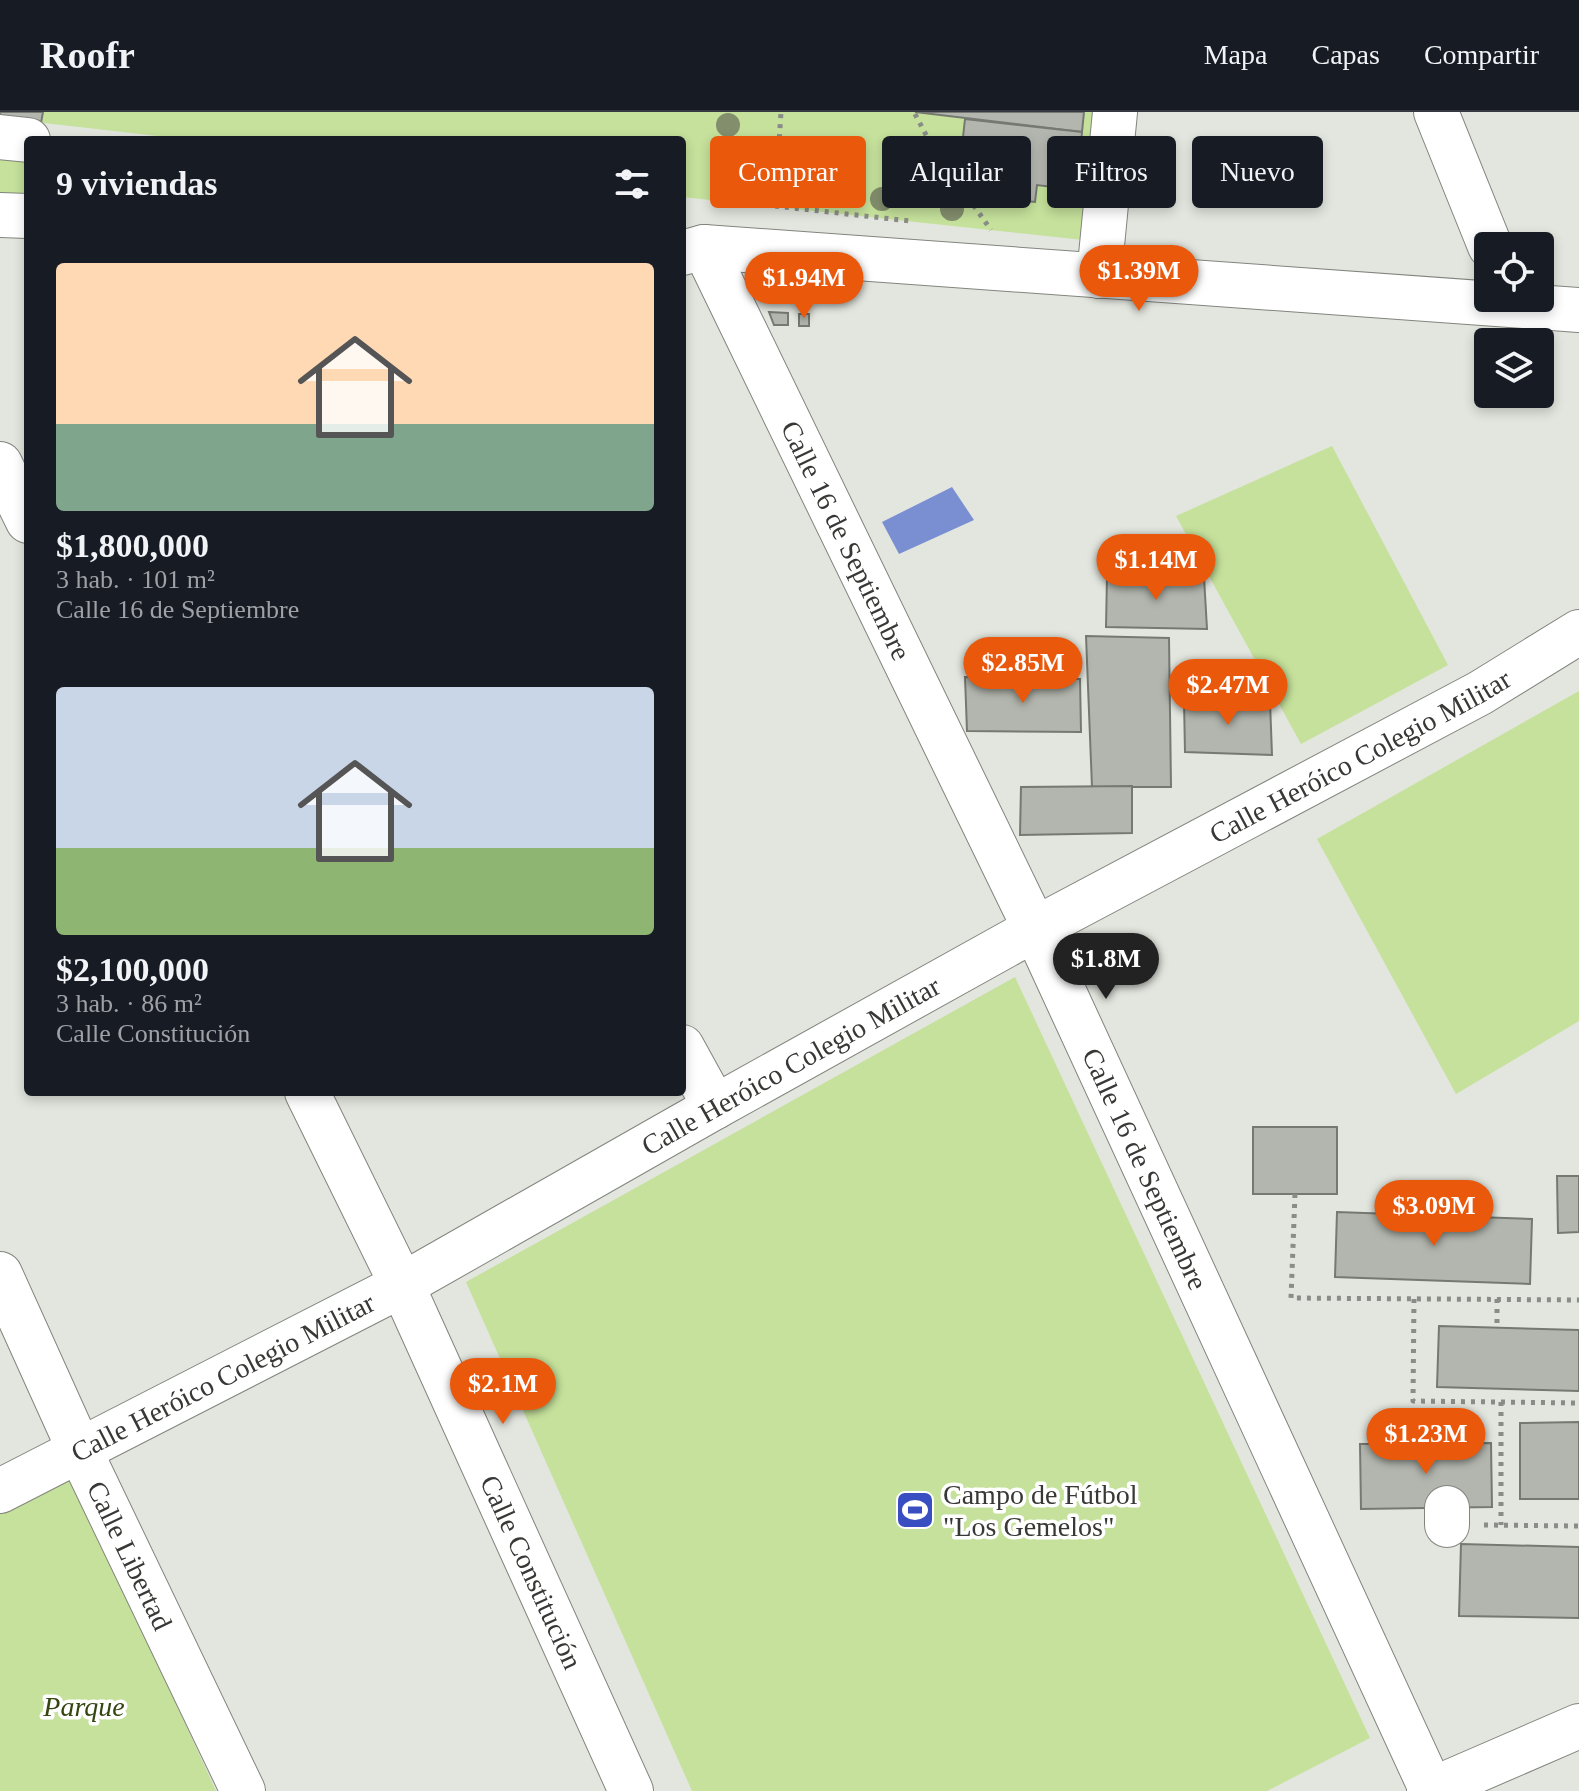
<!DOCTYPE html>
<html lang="es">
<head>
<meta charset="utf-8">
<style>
  :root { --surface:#171b24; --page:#242831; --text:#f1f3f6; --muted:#9ea1a6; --line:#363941; --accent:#ea580c }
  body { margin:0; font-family:"Times New Roman",serif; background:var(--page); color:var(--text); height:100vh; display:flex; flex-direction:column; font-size:30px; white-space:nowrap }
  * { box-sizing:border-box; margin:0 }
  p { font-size:26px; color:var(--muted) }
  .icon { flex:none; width:44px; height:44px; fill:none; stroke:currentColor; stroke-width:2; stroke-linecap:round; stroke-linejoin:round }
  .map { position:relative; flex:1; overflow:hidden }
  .sheet { position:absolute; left:24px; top:24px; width:662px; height:960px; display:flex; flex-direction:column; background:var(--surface); border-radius:8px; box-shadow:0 4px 12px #0003 }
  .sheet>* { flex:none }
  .hud { position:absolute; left:710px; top:24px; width:748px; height:72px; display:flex; gap:16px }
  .tools { position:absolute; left:1474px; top:120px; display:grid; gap:16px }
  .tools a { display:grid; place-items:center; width:80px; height:80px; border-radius:8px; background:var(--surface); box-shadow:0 4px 12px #0003; font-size:40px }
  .price { position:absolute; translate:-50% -68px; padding:0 18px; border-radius:28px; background:var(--accent); color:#fff; font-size:26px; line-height:52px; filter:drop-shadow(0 2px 4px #0008) }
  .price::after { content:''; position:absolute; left:50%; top:48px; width:24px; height:18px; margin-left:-12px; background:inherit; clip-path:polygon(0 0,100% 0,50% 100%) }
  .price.selected { background:#222; color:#fff }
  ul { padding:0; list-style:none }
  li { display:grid; align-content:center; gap:16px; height:424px; padding:0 32px }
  li span { display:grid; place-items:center; height:248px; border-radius:8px; color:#555 }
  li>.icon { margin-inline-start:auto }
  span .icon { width:144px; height:144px; fill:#fffc; stroke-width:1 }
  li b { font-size:34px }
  h2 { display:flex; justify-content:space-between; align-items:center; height:96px; padding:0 32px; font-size:34px }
  .tag { padding:0 28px; border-radius:8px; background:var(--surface); box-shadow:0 4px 12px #0003; font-size:28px; line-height:72px }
  .tag.selected { background:var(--accent); color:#fff }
  header { display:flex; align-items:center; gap:48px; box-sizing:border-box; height:112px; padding:0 40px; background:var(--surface); border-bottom:2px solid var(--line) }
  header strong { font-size:38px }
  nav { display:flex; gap:44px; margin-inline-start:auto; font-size:28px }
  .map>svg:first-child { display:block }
  .green { fill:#c5e19b }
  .water { fill:#7a8fd2 }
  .building { fill:#b3b6ae; stroke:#767972; stroke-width:2 }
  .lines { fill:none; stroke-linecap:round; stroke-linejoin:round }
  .minor-casing { stroke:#82857e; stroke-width:46 }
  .path { stroke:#8a8c87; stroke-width:5; stroke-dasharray:4 6; stroke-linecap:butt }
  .minor { stroke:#fff; stroke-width:44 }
  .tree { fill:#838e6d }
  .labels { text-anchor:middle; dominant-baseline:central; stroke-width:7; stroke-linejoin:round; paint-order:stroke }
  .street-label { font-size:28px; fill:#383936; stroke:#fff }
  .poi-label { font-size:28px; fill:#383936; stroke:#fff; text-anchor:start }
  .park-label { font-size:28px; font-style:italic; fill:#354611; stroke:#fff }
</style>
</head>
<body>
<header>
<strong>Roofr</strong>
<nav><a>Mapa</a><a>Capas</a><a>Compartir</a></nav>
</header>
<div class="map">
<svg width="1579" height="1679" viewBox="0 0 1579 1679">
  <rect width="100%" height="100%" fill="#e2e6de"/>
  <!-- green -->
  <g class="green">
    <polygon points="0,0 1115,0 1102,130 682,85 682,28 193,28 0,6"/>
    <polygon points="0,41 28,45 28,90 0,88"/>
    <polygon points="1332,334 1448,553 1301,632 1176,404"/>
    <polygon points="1579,579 1579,909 1456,982 1317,727"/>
    <polygon points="1015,865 1370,1626 1267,1679 692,1679 466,1170"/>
    <polygon points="71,1362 216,1679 0,1679 0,1400"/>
  </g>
  <!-- water -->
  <polygon class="water" points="952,375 974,408 899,442 882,410"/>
  <!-- building -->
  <g class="building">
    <polygon points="0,0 43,0 41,11 0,6"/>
    <polygon points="915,0 1084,0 1082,20"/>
    <polygon points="965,7 1082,20 1077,78 1037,73 1035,90 989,85 994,47 961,43"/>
    <polygon points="769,200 788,201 788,213 774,213"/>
    <rect x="799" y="202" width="10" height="12"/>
    <polygon points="1107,464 1204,465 1207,517 1106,515"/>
    <polygon points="1086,524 1169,526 1171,675 1092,675"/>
    <polygon points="965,565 1080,567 1081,620 967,619"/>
    <polygon points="1184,588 1270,590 1272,643 1185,640"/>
    <polygon points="1132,674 1132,721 1020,723 1021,675"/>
    <rect x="1253" y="1015" width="84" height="67"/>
    <polygon points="1557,1064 1579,1064 1579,1120 1558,1121"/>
    <polygon points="1337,1100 1532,1107 1530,1172 1335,1165"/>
    <polygon points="1439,1214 1579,1218 1579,1279 1437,1275"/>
    <polygon points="1579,1310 1579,1387 1520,1387 1520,1311"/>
    <polygon points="1491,1331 1492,1395 1361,1397 1360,1332"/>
    <polygon points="1461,1432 1579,1435 1579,1506 1459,1504"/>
  </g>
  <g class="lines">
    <defs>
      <g id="minor">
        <polyline points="1436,0 1490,134"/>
        <polyline points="0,25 28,28"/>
        <polyline points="0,103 28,104"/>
        <path id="s1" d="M704 135 1035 817 1432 1679"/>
        <polyline points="682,141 704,135 1579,198"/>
        <polyline points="1099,164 1115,0"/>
        <polyline points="0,352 28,409"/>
        <polyline points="682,935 715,995"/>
        <path id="s2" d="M307 980 402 1173 631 1679"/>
        <path id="s3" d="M0 1162 79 1337 243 1679"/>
        <path id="s4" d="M0 1379 402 1173 715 995 1035 817 1480 581 1579 520"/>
        <polyline points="1447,1396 1447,1413"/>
        <polyline points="1429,1679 1579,1614"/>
      </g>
    </defs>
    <!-- minor casing -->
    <use href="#minor" class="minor-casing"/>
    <!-- path -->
    <g class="path">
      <polyline points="915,2 953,74 967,84 991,118"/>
      <polyline points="775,94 910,109"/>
      <polyline points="775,96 781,0"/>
      <polyline points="1295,1082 1291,1186 1579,1188"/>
      <polyline points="1414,1187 1413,1289 1579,1291"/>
      <polyline points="1497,1187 1497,1215"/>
      <polyline points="1501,1290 1501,1413"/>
      <polyline points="1484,1413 1579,1414"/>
    </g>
    <!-- minor -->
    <use href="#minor" class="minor"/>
  </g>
  <!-- trees -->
  <g class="tree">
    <circle cx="728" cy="13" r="12"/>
    <circle cx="803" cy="71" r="12"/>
    <circle cx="834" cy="81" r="12"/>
    <circle cx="882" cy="87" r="12"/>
    <circle cx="952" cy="97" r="12"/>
  </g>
  <!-- icons -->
  <defs>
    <symbol id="stadium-square" viewBox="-11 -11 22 22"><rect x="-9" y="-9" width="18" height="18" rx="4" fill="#394ec1" stroke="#fff"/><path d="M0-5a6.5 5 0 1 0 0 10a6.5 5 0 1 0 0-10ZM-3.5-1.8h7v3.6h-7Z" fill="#fff"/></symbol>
  </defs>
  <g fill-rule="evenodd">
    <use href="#stadium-square" x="893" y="1376" width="44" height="44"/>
  </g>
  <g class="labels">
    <!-- street labels -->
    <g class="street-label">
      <text stroke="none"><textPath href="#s1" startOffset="326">Calle 16 de Septiembre</textPath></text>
      <text stroke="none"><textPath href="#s4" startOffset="1546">Calle Heróico Colegio Militar</textPath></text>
      <text stroke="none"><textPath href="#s4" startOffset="898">Calle Heróico Colegio Militar</textPath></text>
      <text stroke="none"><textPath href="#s1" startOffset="1022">Calle 16 de Septiembre</textPath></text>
      <text stroke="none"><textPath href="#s4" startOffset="250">Calle Heróico Colegio Militar</textPath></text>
      <text stroke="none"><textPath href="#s3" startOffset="310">Calle Libertad</textPath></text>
      <text stroke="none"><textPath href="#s2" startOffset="530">Calle Constitución</textPath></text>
    </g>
    <!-- poi labels -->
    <g class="poi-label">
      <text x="943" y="1382">Campo de Fútbol<tspan x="943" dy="32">"Los Gemelos"</tspan></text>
    </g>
    <!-- park labels -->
    <g class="park-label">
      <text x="84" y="1594">Parque</text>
    </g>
  </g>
</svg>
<div class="tools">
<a><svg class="icon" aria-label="locate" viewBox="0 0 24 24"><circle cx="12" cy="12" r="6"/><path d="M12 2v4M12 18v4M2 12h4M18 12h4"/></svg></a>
<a><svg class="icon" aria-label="layers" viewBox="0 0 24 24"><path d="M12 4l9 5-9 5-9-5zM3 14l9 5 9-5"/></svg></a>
</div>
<b class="price" style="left:1139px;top:201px">$1.39M</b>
<b class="price" style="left:804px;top:208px">$1.94M</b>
<b class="price" style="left:1156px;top:490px">$1.14M</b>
<b class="price" style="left:1023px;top:593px">$2.85M</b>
<b class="price" style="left:1228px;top:615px">$2.47M</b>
<b class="price selected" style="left:1106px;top:889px">$1.8M</b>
<b class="price" style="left:1434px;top:1136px">$3.09M</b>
<b class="price" style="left:503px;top:1314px">$2.1M</b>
<b class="price" style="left:1426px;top:1364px">$1.23M</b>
<div class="hud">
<a class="tag selected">Comprar</a>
<a class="tag">Alquilar</a>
<a class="tag">Filtros</a>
<a class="tag">Nuevo</a>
</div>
<section class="sheet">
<h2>9 viviendas<svg class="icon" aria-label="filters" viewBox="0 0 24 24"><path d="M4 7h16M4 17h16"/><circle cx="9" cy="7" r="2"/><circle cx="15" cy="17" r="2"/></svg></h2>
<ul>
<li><span style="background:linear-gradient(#ffd9b3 65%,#7fa58c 0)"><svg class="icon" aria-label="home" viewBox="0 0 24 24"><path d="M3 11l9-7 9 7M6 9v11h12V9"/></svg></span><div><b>$1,800,000</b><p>3 hab. · 101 m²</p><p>Calle 16 de Septiembre</p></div></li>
<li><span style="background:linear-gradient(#c9d6e8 65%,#8fb573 0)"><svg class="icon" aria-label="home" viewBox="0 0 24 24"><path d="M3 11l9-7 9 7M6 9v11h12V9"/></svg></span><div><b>$2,100,000</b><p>3 hab. · 86 m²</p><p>Calle Constitución</p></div></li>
</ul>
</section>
</div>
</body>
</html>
